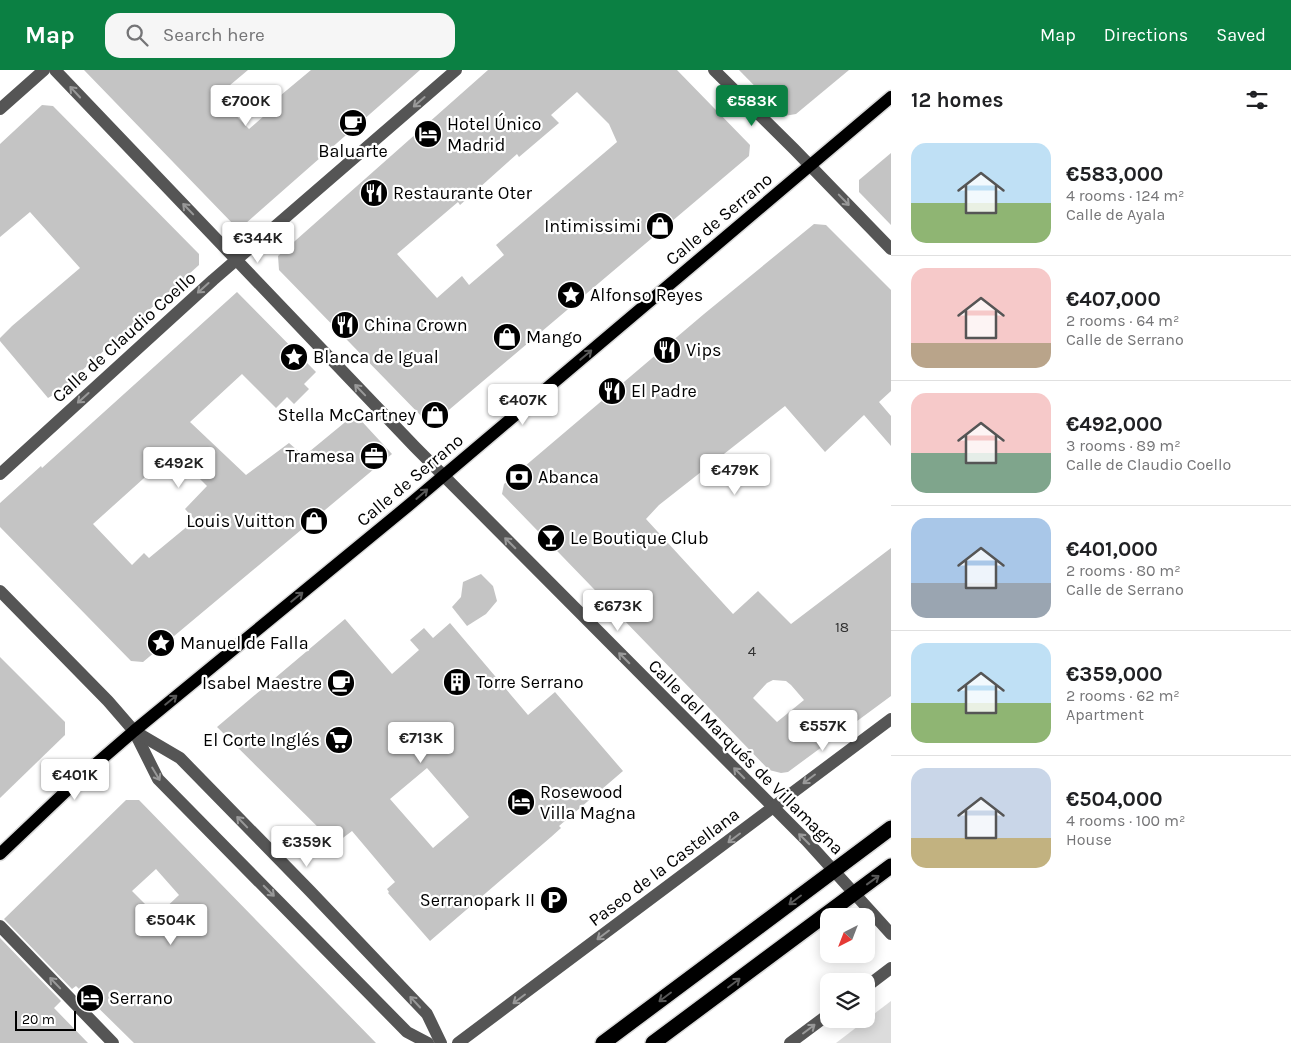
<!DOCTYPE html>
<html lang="en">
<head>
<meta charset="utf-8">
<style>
  :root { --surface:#fff; --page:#f6f6f6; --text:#202124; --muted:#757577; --line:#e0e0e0; --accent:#0b8043 }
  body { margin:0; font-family:Karla,sans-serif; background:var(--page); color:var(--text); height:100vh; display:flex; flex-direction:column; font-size:19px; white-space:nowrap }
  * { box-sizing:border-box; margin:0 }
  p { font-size:16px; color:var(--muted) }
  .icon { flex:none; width:28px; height:28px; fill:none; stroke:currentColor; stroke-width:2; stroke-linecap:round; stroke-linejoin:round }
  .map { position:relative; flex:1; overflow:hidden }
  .side { display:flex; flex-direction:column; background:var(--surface); width:400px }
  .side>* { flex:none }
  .needle { width:32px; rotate:222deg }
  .buttons { position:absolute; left:820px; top:838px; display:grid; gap:10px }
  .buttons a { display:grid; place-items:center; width:55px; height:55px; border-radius:10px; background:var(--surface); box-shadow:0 2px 12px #0003; font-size:25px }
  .scale { position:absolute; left:15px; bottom:12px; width:61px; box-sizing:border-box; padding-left:5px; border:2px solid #000; border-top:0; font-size:14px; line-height:18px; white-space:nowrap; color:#000; -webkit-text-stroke:4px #fff; paint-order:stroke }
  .price { position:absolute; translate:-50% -42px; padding:0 11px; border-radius:5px; background:#fff; color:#222; font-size:16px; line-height:32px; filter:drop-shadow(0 1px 2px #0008) }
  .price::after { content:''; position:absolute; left:50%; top:30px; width:15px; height:11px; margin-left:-8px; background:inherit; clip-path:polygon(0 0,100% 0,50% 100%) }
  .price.on { background:var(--accent); color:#fff }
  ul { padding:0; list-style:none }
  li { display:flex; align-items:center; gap:15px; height:125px; padding:0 20px }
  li+li { border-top:1px solid var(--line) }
  li span { display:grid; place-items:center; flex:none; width:140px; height:100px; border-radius:15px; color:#555 }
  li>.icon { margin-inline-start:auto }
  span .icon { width:60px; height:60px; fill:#fffc; stroke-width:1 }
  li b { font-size:21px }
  h2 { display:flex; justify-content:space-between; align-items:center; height:60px; padding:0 20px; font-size:21px }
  header { display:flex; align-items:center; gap:30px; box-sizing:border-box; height:70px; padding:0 25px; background:var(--accent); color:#fff }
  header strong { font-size:24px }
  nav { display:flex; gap:28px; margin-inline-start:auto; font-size:18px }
  .search { width:350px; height:45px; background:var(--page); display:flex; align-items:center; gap:12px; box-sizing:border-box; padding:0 18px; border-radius:15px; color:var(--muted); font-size:19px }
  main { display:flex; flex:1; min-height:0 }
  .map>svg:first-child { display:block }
  .green { fill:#dcdcdc }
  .building { fill:#c4c4c4; fill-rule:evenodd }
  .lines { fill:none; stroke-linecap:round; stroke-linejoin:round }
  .major-casing { stroke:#dbdbdb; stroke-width:15 }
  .highway-casing { stroke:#dbdbdb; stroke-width:18 }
  .minor { stroke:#555; stroke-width:12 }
  .major { stroke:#000; stroke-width:12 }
  .highway { stroke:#000; stroke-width:15 }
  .oneway { stroke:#999 }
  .oneway2 { stroke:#595959 }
  .labels { text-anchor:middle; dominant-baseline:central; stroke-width:4.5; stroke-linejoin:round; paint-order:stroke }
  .number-label { font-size:15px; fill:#313131 }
  .poi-label { font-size:18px; fill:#000; stroke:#fff; text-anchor:start }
  .street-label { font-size:18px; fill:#000; stroke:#fff }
</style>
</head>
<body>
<header>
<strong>Map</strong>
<div class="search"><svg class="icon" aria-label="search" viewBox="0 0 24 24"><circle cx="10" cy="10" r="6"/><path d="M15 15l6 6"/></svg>Search here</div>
<nav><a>Map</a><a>Directions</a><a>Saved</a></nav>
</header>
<main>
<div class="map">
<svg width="891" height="973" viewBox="0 0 891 973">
  <rect width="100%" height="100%" fill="#fff"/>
  <!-- green -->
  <polygon class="green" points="891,931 891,973 836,973"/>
  <!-- building -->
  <g class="building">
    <polygon points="84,0 248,0 217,26 249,59 273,38 269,35 311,0 420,0 245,154 234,155"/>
    <path d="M488 0H677L750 75 749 86 437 350 424 349 279 200 278 186ZM577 22 609 54 617 72 496 175 504 185 469 215 462 206 437 228 397 184 458 132 460 135 517 84 519 87 559 53 551 45Z"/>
    <polygon points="739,0 849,0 796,44 784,46"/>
    <polygon points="42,35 53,36 199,184 199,195 58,322 48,328 0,271 0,268 12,256 80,198 30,142 0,167 0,74"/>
    <polygon points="891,83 891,155 859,122 859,110"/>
    <path d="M814 154 826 155 891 220V321L879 332 891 346V376L864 345 825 382 785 336 659 435 646 449 733 544 758 521 791 554 891 478V626L788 702 781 703 769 700 502 424 504 414 704 244ZM773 610 786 611 791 615 804 630 777 652 753 628 767 613Z"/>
    <path d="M237 222 316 302 304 314 309 319 294 334 287 327 276 338 242 304 190 352 246 405 289 373 304 386 355 344 392 384 143 592 131 591 0 457V433L41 396 42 398ZM173 382 207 416 185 439 195 450 149 488 144 483 132 495 93 454Z"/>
    <polygon points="481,504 493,516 497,531 486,544 467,556 452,537 461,527 463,512"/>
    <path d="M345 549 392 604 419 580 410 570 424 558 433 568 450 553 528 645 555 622 623 701 559 756 561 758 551 767 430 871 388 823 389 822 387 819 395 812 352 761 335 774 217 657ZM427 698 469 747 433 778 390 729Z"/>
    <polygon points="0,587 65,652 65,665 0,728"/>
    <path d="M126 730H139L376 973H134L76 916 72 919 4 849ZM156 799 179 825 157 846 132 821Z"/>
    <polygon points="0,868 61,931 54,938 88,973 0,973"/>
  </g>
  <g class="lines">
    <defs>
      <polyline id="major" points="0,784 82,706 134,661 409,435 891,27"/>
      <g id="highway">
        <polyline points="603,973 891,758"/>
        <polyline points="653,973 891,796"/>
      </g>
    </defs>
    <!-- major casing -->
    <use href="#major" class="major-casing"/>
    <!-- highway casing -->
    <use href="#highway" class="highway-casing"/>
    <!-- minor -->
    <g class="minor">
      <polyline points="55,0 415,377 806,770 891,864"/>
      <polyline points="714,0 794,79 891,179"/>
      <polyline points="0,39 44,0"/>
      <polyline points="0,404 213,210 456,0"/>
      <polyline points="0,521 108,631 134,661 158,709 407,962 428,973"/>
      <polyline points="134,661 180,688 310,821 427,944 441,973"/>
      <polyline points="0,856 113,973"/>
      <polyline points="866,917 891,898"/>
      <polyline points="458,973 891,649"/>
      <polyline points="790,973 829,944"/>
    </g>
    <!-- major -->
    <use href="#major" class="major"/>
    <!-- highway -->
    <use href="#highway" class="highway"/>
  </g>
  <!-- one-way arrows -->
  <defs><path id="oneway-shaft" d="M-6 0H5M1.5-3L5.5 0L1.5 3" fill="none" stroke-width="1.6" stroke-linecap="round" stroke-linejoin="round" transform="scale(1.25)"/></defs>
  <g class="oneway">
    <use href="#oneway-shaft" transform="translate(75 22) rotate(-133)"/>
    <use href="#oneway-shaft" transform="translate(419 32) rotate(139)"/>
    <use href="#oneway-shaft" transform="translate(844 130) rotate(46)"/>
    <use href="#oneway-shaft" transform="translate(188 139) rotate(-134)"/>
    <use href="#oneway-shaft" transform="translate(203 218) rotate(138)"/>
    <use href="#oneway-shaft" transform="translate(360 320) rotate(-134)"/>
    <use href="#oneway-shaft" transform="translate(83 328) rotate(138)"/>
    <use href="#oneway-shaft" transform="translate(510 473) rotate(-135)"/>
    <use href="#oneway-shaft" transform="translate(624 588) rotate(-135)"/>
    <use href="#oneway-shaft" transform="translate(739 703) rotate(-135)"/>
    <use href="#oneway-shaft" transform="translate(156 704) rotate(59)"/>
    <use href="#oneway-shaft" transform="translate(809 709) rotate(143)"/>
    <use href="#oneway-shaft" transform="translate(242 752) rotate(-134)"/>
    <use href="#oneway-shaft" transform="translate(734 768) rotate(143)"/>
    <use href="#oneway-shaft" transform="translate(804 769) rotate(-135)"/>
    <use href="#oneway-shaft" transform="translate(269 821) rotate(45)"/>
    <use href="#oneway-shaft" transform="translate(603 865) rotate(143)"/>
    <use href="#oneway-shaft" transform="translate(55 913) rotate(-134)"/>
    <use href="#oneway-shaft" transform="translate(519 929) rotate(143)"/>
    <use href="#oneway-shaft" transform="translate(415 932) rotate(-133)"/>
    <use href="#oneway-shaft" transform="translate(809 959) rotate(-37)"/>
  </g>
  <g class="oneway2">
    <use href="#oneway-shaft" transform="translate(586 285) rotate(-40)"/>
    <use href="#oneway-shaft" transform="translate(422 424) rotate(-41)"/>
    <use href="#oneway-shaft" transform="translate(297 527) rotate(-39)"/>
    <use href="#oneway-shaft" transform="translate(171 630) rotate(-39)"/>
    <use href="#oneway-shaft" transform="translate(873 810) rotate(-36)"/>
    <use href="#oneway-shaft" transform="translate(795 830) rotate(143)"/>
    <use href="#oneway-shaft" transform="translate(734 913) rotate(-37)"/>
    <use href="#oneway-shaft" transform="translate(665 927) rotate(143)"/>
  </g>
  <!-- icons -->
  <defs>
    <symbol id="cafe-disc" viewBox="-11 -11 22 22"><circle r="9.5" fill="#000" stroke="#fff"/><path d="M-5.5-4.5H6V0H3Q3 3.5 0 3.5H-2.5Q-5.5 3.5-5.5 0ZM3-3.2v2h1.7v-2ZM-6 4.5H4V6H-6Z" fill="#fff"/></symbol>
    <symbol id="hotel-disc" viewBox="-11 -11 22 22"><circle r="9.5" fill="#000" stroke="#fff"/><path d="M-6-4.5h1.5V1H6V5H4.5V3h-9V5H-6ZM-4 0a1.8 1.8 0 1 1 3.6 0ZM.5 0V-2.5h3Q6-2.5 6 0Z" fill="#fff"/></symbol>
    <symbol id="restaurant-disc" viewBox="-11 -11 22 22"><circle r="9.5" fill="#000" stroke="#fff"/><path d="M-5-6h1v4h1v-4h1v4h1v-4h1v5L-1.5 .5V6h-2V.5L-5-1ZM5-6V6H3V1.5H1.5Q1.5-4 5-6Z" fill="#fff"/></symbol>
    <symbol id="shop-disc" viewBox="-11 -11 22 22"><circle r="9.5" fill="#000" stroke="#fff"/><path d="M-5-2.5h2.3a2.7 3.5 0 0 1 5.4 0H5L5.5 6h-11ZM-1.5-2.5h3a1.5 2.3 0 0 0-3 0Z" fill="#fff"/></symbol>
    <symbol id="sight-disc" viewBox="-11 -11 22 22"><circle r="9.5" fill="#000" stroke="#fff"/><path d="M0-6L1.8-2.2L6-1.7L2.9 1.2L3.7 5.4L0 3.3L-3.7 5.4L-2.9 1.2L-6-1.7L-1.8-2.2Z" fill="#fff"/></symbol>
    <symbol id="office-disc" viewBox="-11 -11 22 22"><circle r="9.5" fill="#000" stroke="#fff"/><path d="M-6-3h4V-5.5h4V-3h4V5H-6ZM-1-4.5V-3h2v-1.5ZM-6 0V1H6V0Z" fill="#fff"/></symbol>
    <symbol id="bank-disc" viewBox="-11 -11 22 22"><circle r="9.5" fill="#000" stroke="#fff"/><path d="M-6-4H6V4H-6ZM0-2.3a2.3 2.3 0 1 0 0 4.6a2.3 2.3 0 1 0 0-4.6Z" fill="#fff"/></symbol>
    <symbol id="bar-disc" viewBox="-11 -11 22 22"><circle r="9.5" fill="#000" stroke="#fff"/><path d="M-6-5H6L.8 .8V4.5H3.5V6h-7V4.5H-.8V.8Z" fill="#fff"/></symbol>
    <symbol id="building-disc" viewBox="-11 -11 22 22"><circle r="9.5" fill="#000" stroke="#fff"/><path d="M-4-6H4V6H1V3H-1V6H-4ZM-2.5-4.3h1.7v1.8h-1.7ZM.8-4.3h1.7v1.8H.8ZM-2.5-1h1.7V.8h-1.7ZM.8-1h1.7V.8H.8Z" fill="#fff"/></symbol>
    <symbol id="supermarket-disc" viewBox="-11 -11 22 22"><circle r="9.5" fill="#000" stroke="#fff"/><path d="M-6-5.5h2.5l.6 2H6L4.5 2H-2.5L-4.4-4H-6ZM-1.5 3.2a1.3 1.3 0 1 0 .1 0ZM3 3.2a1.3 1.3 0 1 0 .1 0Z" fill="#fff"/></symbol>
    <symbol id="parking-disc" viewBox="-11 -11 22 22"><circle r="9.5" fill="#000" stroke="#fff"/><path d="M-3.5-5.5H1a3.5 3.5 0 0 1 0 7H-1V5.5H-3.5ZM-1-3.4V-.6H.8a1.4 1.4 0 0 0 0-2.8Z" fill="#fff"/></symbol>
  </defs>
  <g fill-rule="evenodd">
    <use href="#cafe-disc" x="337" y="37" width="32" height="32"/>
    <use href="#hotel-disc" x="412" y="48" width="32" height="32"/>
    <use href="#restaurant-disc" x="358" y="107" width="32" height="32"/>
    <use href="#shop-disc" x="644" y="140" width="32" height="32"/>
    <use href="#sight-disc" x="555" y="209" width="32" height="32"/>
    <use href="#restaurant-disc" x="329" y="239" width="32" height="32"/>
    <use href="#shop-disc" x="491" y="251" width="32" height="32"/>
    <use href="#restaurant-disc" x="651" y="264" width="32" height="32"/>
    <use href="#sight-disc" x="278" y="271" width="32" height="32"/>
    <use href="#restaurant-disc" x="596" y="305" width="32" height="32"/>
    <use href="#shop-disc" x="419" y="329" width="32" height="32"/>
    <use href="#office-disc" x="358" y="370" width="32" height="32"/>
    <use href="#bank-disc" x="503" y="391" width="32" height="32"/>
    <use href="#shop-disc" x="298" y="435" width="32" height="32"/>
    <use href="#bar-disc" x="535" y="452" width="32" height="32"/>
    <use href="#sight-disc" x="145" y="557" width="32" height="32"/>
    <use href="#building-disc" x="441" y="596" width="32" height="32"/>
    <use href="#cafe-disc" x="325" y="597" width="32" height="32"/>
    <use href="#supermarket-disc" x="323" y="654" width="32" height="32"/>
    <use href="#hotel-disc" x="505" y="716" width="32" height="32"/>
    <use href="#parking-disc" x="538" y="814" width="32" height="32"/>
    <use href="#hotel-disc" x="74" y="912" width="32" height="32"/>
  </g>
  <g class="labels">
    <!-- number labels -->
    <g class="number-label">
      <text x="842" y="557">18</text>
      <text x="752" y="581">4</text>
    </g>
    <!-- poi labels -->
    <g class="poi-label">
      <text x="447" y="54">Hotel Único<tspan x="447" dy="21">Madrid</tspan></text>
      <text x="353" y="81" text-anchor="middle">Baluarte</text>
      <text x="393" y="123">Restaurante Oter</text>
      <text x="641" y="156" text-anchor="end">Intimissimi</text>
      <text x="590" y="225">Alfonso Reyes</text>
      <text x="364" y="255">China Crown</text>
      <text x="526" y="267">Mango</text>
      <text x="686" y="280">Vips</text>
      <text x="313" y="287">Blanca de Igual</text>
      <text x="631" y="321">El Padre</text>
      <text x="416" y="345" text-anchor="end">Stella McCartney</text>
      <text x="355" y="386" text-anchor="end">Tramesa</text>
      <text x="538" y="407">Abanca</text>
      <text x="295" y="451" text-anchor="end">Louis Vuitton</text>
      <text x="570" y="468">Le Boutique Club</text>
      <text x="180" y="573">Manuel de Falla</text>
      <text x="476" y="612">Torre Serrano</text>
      <text x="322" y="613" text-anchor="end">Isabel Maestre</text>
      <text x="320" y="670" text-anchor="end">El Corte Inglés</text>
      <text x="540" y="722">Rosewood<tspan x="540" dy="21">Villa Magna</tspan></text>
      <text x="535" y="830" text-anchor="end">Serranopark II</text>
      <text x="109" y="928">Serrano</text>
    </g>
    <!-- street labels -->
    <g class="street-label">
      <text transform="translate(719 149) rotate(-40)">Calle de Serrano</text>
      <text transform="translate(124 267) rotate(-42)">Calle de Claudio Coello</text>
      <text transform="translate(410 410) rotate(-40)">Calle de Serrano</text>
      <text transform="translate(746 687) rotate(45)">Calle del Marqués de Villamagna</text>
      <text transform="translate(664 797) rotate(-37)">Paseo de la Castellana</text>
    </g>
  </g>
</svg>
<div class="buttons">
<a><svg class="needle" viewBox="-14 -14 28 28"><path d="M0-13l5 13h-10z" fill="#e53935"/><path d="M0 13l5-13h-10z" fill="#757577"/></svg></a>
<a><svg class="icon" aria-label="layers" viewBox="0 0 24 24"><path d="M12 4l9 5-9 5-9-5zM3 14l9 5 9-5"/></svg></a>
</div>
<div class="scale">20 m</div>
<b class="price" style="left:246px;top:57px">€700K</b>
<b class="price on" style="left:752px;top:57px">€583K</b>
<b class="price" style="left:258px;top:194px">€344K</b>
<b class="price" style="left:523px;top:356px">€407K</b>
<b class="price" style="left:179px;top:419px">€492K</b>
<b class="price" style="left:735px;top:426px">€479K</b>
<b class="price" style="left:618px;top:562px">€673K</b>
<b class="price" style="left:823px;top:682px">€557K</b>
<b class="price" style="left:421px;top:694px">€713K</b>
<b class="price" style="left:75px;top:731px">€401K</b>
<b class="price" style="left:307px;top:798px">€359K</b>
<b class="price" style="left:171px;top:876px">€504K</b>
</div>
<section class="side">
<h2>12 homes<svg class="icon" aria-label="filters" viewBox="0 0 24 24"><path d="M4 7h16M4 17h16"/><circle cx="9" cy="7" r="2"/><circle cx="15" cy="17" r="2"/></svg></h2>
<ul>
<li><span style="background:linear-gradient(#bfe0f5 60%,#8fb573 0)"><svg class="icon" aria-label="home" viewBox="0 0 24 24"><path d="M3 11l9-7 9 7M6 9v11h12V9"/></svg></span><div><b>€583,000</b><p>4 rooms · 124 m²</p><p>Calle de Ayala</p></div></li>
<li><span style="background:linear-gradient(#f6c9c9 75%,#b9a48a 0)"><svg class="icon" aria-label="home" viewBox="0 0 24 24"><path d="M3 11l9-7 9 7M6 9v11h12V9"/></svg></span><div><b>€407,000</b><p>2 rooms · 64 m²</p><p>Calle de Serrano</p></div></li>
<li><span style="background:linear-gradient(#f6c9c9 60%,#7fa58c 0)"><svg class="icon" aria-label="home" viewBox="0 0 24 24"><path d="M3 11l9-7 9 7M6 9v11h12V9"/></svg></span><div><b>€492,000</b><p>3 rooms · 89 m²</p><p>Calle de Claudio Coello</p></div></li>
<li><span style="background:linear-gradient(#a9c7e8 65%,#9aa5b1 0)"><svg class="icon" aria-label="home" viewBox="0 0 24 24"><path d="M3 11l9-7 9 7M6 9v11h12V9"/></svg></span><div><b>€401,000</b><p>2 rooms · 80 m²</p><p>Calle de Serrano</p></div></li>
<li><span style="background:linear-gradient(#bfe0f5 60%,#8fb573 0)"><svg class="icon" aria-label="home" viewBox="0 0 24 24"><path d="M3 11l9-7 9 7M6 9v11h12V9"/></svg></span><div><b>€359,000</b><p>2 rooms · 62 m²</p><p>Apartment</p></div></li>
<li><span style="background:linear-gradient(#c9d6e8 70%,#c2b280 0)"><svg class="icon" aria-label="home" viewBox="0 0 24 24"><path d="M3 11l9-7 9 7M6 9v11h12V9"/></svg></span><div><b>€504,000</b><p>4 rooms · 100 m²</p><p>House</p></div></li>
</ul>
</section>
</main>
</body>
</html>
